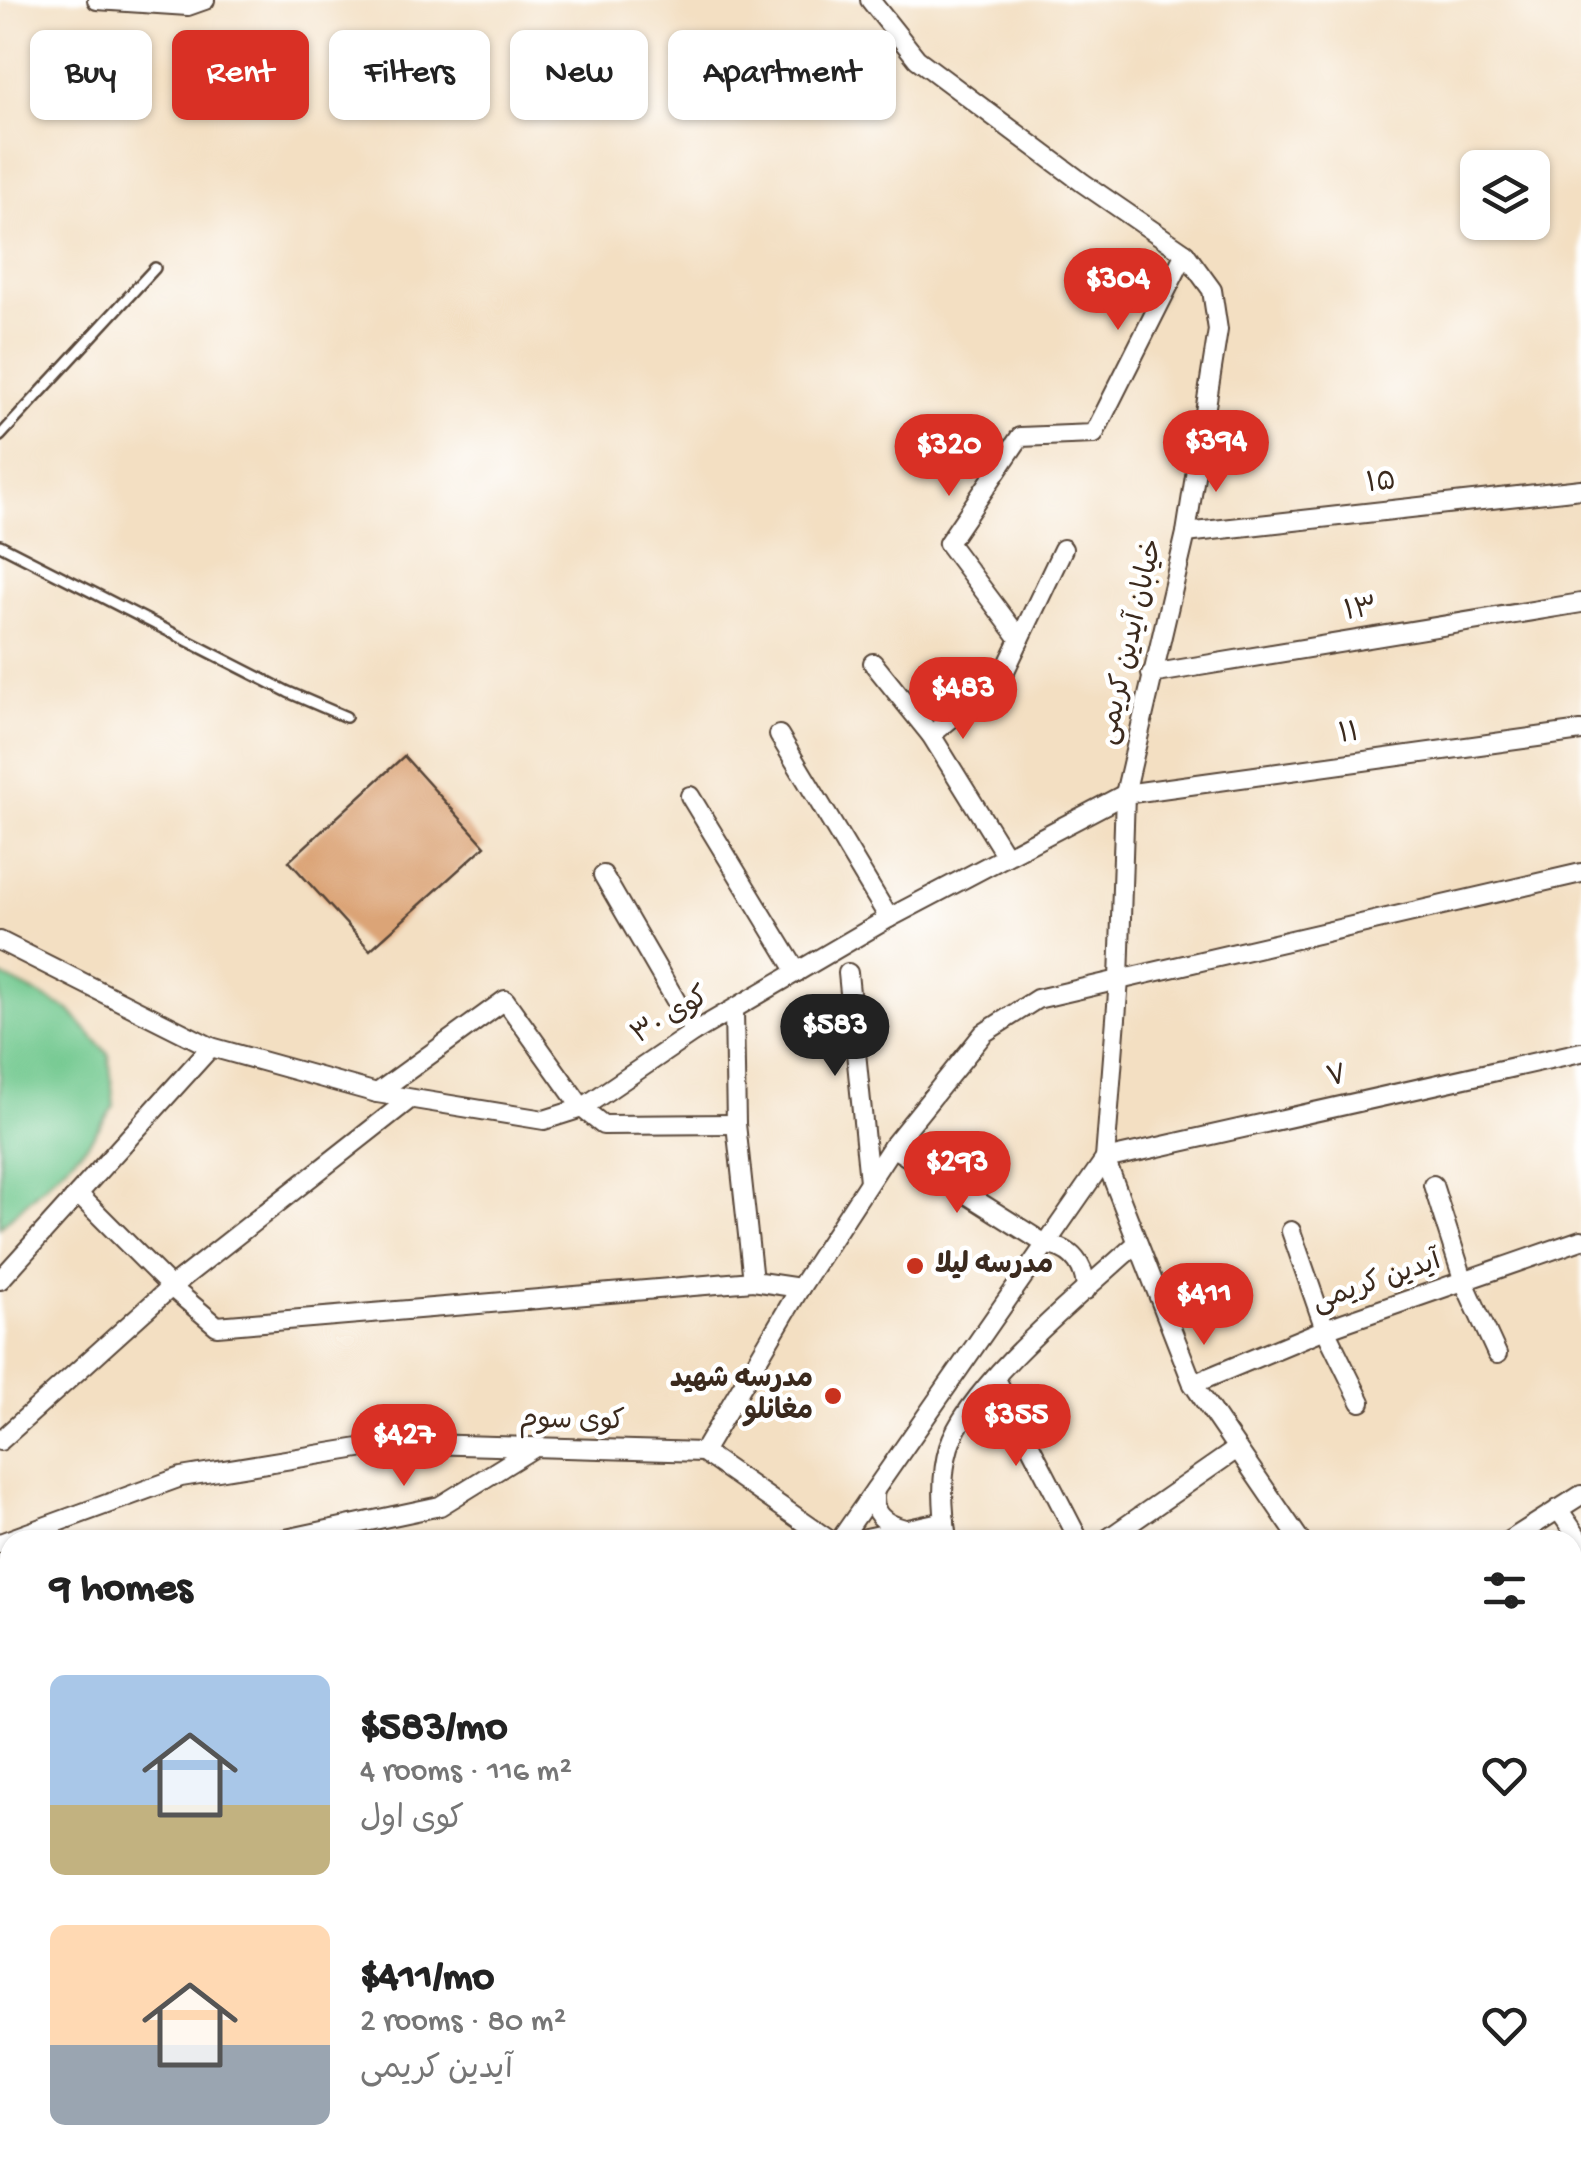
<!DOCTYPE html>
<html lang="en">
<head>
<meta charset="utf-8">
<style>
  :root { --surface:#fff; --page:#f2f2f2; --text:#222; --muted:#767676; --accent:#d93025 }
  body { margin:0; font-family:"Gochi Hand","Playpen Sans Arabic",sans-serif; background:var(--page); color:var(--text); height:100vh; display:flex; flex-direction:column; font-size:38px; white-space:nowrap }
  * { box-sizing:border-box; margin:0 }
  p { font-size:32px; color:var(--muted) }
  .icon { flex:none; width:55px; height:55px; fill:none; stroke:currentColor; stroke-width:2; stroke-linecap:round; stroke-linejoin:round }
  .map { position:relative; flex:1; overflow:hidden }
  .panel { position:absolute; left:0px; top:1530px; width:1582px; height:642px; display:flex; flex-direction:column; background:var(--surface); border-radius:30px 30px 0 0; box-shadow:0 2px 8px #0004 }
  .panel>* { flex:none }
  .guide { position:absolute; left:30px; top:30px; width:1000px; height:90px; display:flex; gap:20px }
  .tools { position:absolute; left:1460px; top:150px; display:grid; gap:20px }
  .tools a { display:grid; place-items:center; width:90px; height:90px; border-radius:15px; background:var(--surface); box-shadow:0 2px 8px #0004; font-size:50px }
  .price { position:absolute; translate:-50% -85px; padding:0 22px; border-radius:35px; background:var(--accent); color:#fff; font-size:32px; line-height:65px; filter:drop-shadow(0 2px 5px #0008) }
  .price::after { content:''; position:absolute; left:50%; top:60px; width:30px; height:22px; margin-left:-15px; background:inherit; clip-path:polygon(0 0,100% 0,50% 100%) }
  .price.current { background:#222; color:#fff }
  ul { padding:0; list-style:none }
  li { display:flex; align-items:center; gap:30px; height:250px; padding:0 50px }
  li span { display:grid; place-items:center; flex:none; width:280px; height:200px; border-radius:15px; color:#555 }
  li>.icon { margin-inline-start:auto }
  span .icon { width:120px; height:120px; fill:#fffc; stroke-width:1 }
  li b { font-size:42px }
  h2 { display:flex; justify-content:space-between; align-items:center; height:120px; padding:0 50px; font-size:42px }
  .pill { padding:0 35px; border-radius:15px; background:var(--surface); box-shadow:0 2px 8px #0004; font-size:35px; line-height:90px }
  .pill.current { background:var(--accent); color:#fff }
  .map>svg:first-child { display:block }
  .green { fill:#71c88e; stroke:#567956; stroke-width:2.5 }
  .building { fill:#dba477 }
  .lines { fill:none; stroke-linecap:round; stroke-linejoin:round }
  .service-casing { stroke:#574537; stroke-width:14 }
  .minor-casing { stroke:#574537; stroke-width:22 }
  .service { stroke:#fff; stroke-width:9 }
  .minor { stroke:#fff; stroke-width:18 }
  .poi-dot { fill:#c8321e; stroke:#fff; stroke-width:4 }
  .labels { text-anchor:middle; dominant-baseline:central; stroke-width:9; stroke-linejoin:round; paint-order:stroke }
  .street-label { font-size:28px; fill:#3b2a1e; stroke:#fff }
  .poi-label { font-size:28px; font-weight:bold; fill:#3b2a1e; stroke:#fff; text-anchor:start }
</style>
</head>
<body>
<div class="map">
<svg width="1581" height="2172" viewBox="0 0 1581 2172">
  <rect width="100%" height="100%" fill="#fff"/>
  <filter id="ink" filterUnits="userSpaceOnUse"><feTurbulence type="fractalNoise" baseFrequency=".01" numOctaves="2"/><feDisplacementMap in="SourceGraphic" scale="20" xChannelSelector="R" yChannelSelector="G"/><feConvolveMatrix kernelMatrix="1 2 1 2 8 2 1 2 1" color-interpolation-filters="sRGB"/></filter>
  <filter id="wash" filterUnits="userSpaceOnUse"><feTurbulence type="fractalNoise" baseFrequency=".0048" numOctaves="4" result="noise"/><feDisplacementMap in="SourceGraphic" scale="40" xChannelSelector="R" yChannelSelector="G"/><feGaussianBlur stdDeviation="2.25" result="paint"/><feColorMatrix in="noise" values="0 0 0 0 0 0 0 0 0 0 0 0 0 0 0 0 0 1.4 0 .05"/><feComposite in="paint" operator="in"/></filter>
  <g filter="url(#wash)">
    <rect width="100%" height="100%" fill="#f3dfc2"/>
    <!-- green -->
    <polygon class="green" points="0,975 69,1010 109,1055 114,1106 87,1145 0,1227"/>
    <g id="blocks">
      <!-- building -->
      <polygon class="building" points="404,756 485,846 370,950 289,861"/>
    </g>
  </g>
  <g filter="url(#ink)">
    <use href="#blocks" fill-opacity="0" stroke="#574537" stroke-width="2.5"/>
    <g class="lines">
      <defs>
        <g id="service">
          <polyline points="0,436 155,268"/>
          <polyline points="0,545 288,692 346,717"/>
        </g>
        <g id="minor">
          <polyline points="97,0 188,6 205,0"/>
          <polyline points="870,0 917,59 1083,183 1185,253 1212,290 1218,330 1186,533 1125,794 1119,980 1105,1159 1193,1384 1300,1540"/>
          <polyline points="1186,533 1581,489"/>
          <polyline points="1020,639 948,543 1020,437 1094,434 1185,253"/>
          <polyline points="873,663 931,735 1006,856"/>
          <polyline points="1151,674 1581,603"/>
          <polyline points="779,735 889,918"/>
          <polyline points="931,735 1002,677 1063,549"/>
          <polyline points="690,796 797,972"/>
          <polyline points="603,875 694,1032"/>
          <polyline points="0,941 211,1047 0,1280"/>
          <polyline points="848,973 869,1181"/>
          <polyline points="734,1011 736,1124 753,1281 800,1288"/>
          <polyline points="211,1047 377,1093 544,1120 582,1108 694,1032 889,918 1125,794 1581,731"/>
          <polyline points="377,1093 505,1000 582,1108 603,1125 736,1124"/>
          <path d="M892 1147 1047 1245C1072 1248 1085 1265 1086 1290"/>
          <polyline points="1105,1159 1581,1052"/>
          <polyline points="1433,1185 1464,1282 1497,1354"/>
          <polyline points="78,1194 171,1287 217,1326 753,1281"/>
          <polyline points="1291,1231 1325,1329 1361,1402"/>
          <polyline points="995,1377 1079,1540"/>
          <polyline points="1193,1384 1325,1329 1581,1240"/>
          <polyline points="0,1441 171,1287 410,1099"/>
          <polyline points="703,1452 800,1288 892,1147 984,1033 1037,999 1581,873"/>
          <path d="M875 1490C870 1513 884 1524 905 1529"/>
          <polyline points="1558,1509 1581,1542"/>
          <polyline points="281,1540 440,1506 532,1449"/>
          <polyline points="840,1540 1105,1159"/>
          <polyline points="857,1540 945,1521"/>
          <path d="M947 1540C943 1510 940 1477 949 1447 968 1385 1087 1289 1137 1243"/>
          <polyline points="1106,1540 1237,1449"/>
          <polyline points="1510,1540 1581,1495"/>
          <polyline points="0,1543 181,1477 390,1443 703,1452 829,1540"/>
          <polyline points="0,1562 10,1579"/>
          <polyline points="1572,1798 1581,1791"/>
          <polyline points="1572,1933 1581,1924"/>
          <polyline points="0,1936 10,1931"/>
          <polyline points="0,2058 10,2073"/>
          <polyline points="1572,2076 1581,2096"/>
          <polyline points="0,2158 10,2148"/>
          <polyline points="293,2162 295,2172"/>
          <polyline points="1038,2162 1040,2172"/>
          <polyline points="1418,2162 1422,2172"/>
          <polyline points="1516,2162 1520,2172"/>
          <polyline points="170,2172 184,2162"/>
          <polyline points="738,2172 780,2162"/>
          <polyline points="1117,2172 1145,2162"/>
        </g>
      </defs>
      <!-- service casing -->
      <use href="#service" class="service-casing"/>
      <!-- minor casing -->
      <use href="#minor" class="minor-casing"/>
      <!-- service -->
      <use href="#service" class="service"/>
      <!-- minor -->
      <use href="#minor" class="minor"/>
    </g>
  </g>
  <!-- markers -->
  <g class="poi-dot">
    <circle cx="915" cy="1266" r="10"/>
    <circle cx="833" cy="1396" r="10"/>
  </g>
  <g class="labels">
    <!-- street labels -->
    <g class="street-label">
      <text transform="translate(1381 484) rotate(-6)">۱۵</text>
      <text transform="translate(1361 611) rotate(-9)">۱۳</text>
      <text transform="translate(1132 642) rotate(-77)">خیابان آیدین کریمی</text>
      <text transform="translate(1349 735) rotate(-8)">۱۱</text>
      <text transform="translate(671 1017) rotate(-31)">کوی ۳۰</text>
      <text transform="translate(1337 1078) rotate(-13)">۷</text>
      <text transform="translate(1377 1283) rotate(-19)">آیدین کریمی</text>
      <text transform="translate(572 1422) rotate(1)">کوی سوم</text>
    </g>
    <!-- poi labels -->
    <g class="poi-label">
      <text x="935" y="1266">مدرسه لیلا</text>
      <text x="813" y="1380" text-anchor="end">مدرسه شهید<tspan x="813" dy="32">مغانلو</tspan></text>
    </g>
  </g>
</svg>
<div class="tools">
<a><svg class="icon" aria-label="layers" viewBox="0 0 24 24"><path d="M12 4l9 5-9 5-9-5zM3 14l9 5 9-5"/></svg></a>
</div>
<b class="price" style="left:1118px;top:333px">$304</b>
<b class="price" style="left:1216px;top:495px">$394</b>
<b class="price" style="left:949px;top:499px">$320</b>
<b class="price" style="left:963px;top:742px">$483</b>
<b class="price current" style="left:835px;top:1079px">$583</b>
<b class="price" style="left:957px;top:1216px">$293</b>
<b class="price" style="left:1204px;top:1348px">$411</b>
<b class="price" style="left:1016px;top:1469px">$355</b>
<b class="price" style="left:404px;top:1489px">$427</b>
<div class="guide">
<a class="pill">Buy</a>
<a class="pill current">Rent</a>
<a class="pill">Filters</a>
<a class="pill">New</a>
<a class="pill">Apartment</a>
</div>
<section class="panel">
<h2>9 homes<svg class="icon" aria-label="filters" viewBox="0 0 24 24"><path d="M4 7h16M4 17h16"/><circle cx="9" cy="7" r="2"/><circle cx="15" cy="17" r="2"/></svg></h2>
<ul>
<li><span style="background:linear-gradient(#a9c7e8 65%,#c2b280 0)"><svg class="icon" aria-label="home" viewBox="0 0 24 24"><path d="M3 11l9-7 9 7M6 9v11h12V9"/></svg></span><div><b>$583/mo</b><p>4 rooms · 116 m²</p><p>کوی اول</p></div><svg class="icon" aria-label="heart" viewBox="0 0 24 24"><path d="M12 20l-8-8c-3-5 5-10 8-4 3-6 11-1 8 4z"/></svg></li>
<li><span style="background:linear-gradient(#ffd9b3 60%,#9aa5b1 0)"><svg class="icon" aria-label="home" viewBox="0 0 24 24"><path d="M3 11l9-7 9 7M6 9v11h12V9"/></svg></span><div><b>$411/mo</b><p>2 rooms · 80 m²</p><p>آیدین کریمی</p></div><svg class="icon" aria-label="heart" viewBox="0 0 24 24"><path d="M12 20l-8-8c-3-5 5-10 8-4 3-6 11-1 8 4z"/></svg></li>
</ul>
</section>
</div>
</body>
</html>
